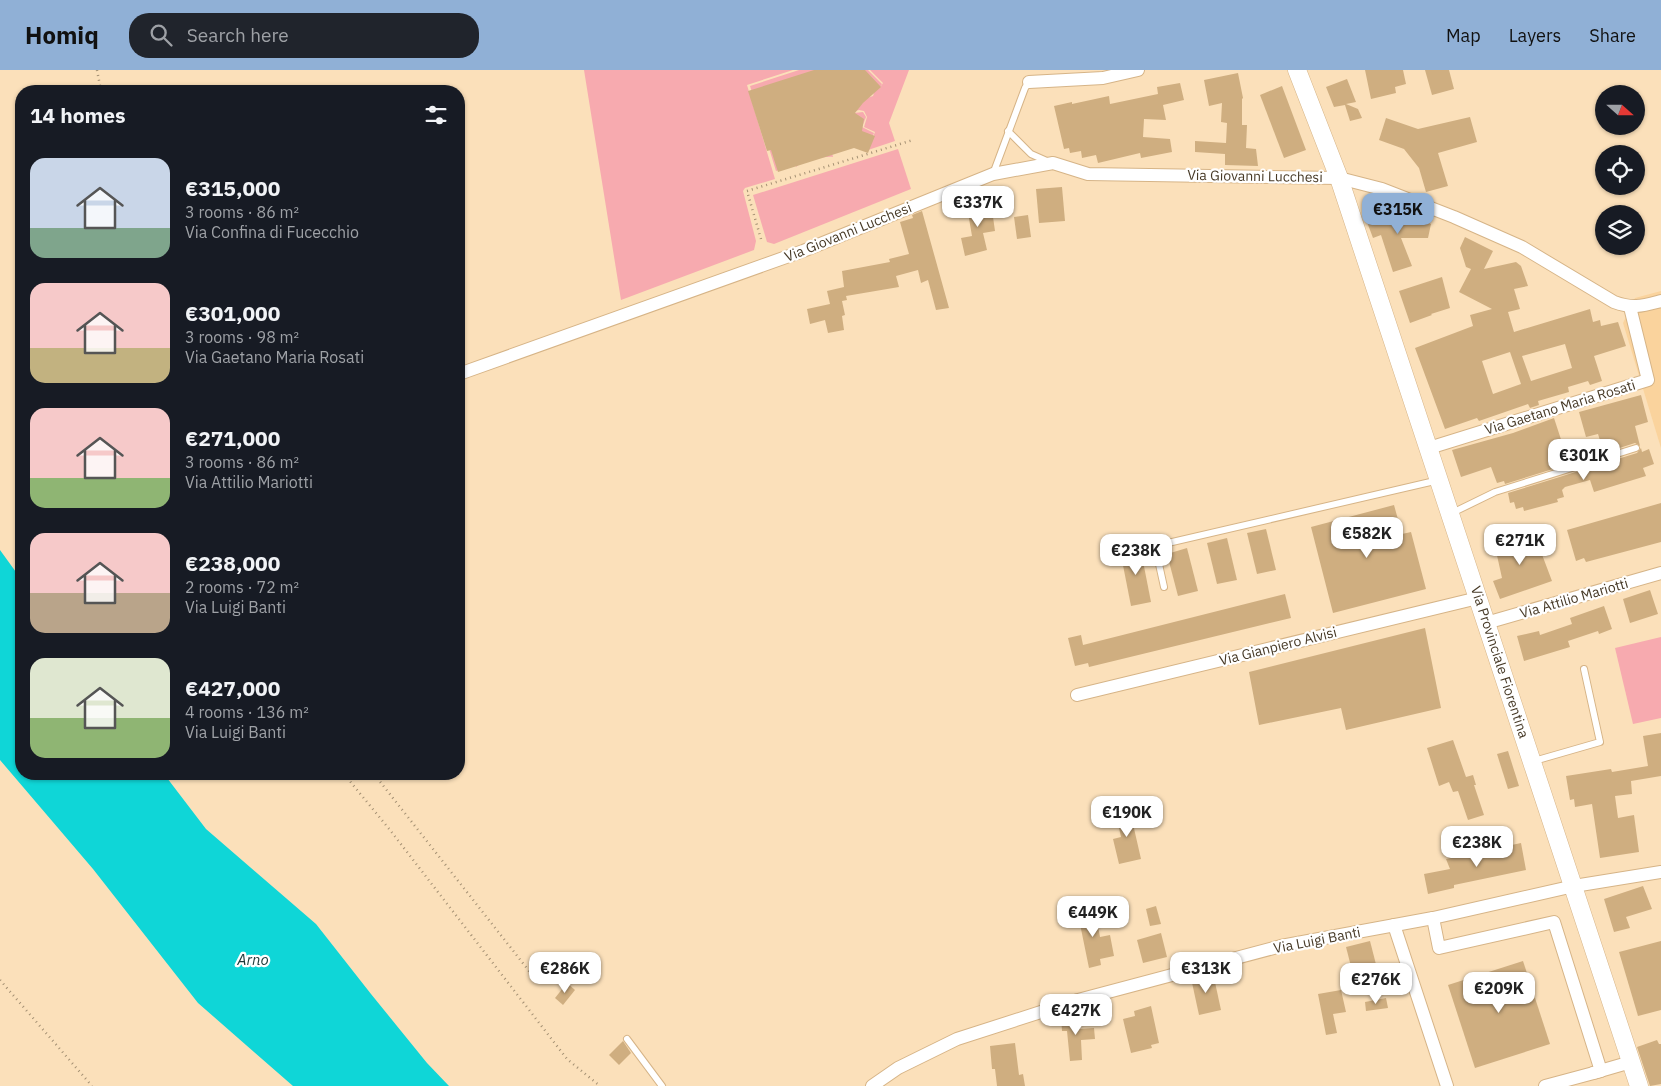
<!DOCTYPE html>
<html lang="en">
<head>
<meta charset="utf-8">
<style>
  :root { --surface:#171b24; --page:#20242c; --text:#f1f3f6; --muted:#9ea1a6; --accent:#90b0d6 }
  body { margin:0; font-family:"IBM Plex Sans",sans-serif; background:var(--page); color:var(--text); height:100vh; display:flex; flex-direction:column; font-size:19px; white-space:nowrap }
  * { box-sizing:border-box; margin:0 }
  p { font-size:16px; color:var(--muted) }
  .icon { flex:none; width:28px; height:28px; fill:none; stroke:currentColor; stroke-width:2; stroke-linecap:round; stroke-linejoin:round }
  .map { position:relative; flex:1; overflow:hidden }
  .details { position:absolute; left:15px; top:15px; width:450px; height:695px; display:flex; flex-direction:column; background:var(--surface); border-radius:20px; box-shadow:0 1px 4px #0004 }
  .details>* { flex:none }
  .needle { width:32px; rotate:111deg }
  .buttons { position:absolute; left:1595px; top:15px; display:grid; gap:10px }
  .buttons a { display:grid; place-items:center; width:50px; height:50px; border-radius:50%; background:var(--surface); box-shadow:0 1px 4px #0004; font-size:25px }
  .price { position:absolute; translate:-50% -42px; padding:0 11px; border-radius:10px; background:#fff; color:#222; font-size:16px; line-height:32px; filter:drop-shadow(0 1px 2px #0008) }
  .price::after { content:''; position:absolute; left:50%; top:30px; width:15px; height:11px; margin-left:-8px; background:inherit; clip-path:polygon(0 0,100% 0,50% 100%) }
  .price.selected { background:var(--accent); color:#111 }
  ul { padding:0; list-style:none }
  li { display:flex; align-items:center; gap:15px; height:125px; padding:0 15px }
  li span { display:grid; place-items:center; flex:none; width:140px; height:100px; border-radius:15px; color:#555 }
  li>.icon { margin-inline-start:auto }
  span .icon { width:60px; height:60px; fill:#fffc; stroke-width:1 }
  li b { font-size:21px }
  h2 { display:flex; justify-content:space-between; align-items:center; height:60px; padding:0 15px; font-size:21px }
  header { display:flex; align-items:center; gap:30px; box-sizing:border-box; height:70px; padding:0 25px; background:var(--accent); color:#111 }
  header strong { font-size:24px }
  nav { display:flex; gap:28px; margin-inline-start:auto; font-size:18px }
  .search { width:350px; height:45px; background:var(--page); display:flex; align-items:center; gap:12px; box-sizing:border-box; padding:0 18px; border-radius:20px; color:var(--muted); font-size:19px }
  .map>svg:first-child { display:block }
  .built { fill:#fad39d }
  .green { fill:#f7aaaf }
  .water { fill:#0fd6d7 }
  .building { fill:#cfae80; fill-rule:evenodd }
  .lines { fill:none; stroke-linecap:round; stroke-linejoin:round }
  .lane-casing { stroke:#d6b487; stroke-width:8 }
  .street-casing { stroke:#d6b487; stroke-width:14 }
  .secondary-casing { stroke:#d6b487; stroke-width:19 }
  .path { stroke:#a49073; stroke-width:2.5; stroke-dasharray:1 4; stroke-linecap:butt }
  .lane { stroke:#fff; stroke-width:6 }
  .street { stroke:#fff; stroke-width:12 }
  .secondary { stroke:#fff; stroke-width:18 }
  .labels { text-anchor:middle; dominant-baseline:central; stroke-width:4.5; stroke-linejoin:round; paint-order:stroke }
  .street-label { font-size:14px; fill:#473a27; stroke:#fff }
  .water-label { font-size:15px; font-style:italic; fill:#1e3939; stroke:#fff }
</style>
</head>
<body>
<header>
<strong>Homiq</strong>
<div class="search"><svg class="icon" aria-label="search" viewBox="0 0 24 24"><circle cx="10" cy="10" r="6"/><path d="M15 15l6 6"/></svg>Search here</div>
<nav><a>Map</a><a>Layers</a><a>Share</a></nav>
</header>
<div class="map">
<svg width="1661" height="1016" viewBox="0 0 1661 1016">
  <rect width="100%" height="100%" fill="#fbe0ba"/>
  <!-- built -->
  <polygon class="built" points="1661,221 1661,378 1623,253 1635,228"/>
  <!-- green -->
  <g class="green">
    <polygon points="584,0 793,0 747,15 775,109 745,118 743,121 756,171 754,180 621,230"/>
    <path d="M799 0H868L882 14 879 19 883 13 870 0H909L889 53 895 71 868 80 875 62 864 57 867 47 864 41 859 40 855 41 867 28 873 26 874 23 867 26 854 43 863 42 866 47 862 57 874 63 867 79 851 76 832 83 833 87C824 86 803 91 796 97L795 94 776 101 750 16Z"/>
    <polygon points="898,79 911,119 774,174 767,172 753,125"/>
    <polygon points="1661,567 1661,648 1633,654 1615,578"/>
  </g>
  <!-- water -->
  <polygon class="water" points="0,480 21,509 21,704 164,704 206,759 316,854 371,924 427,993 449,1016 293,1016 198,933 93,799 0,690"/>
  <!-- building -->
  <g class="building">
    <polygon points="814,0 865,0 881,17 863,33 855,43 864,49 862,61 875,66 868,83 854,78 778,102 771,80 767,81 748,21"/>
    <polygon points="1365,0 1403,0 1406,14 1395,17 1396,23 1371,29"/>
    <polygon points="1425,0 1449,0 1454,19 1432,25"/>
    <polygon points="1238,3 1243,28 1242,29 1242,55 1247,55 1246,78 1256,79 1258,96 1225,95 1225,84 1195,82 1195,71 1226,73 1227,53 1221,52 1222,33 1209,36 1204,10"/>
    <polygon points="1347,9 1356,32 1346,34 1358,39 1362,48 1350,51 1345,35 1334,37 1326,17"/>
    <polygon points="1180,13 1184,30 1163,35 1166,50 1144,49 1143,67 1170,69 1172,82 1141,88 1140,83 1098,93 1096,85 1082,88 1081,81 1070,83 1069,78 1064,79 1054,36 1072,32 1072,34 1109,26 1110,34 1158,24 1157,17"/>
    <polygon points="1282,16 1306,80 1284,88 1260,25"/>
    <polygon points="1470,47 1477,72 1438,83 1448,116 1426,122 1419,98 1404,79 1379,70 1386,48 1418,59"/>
    <polygon points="1062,117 1065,151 1039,153 1036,119"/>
    <polygon points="991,133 995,161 983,163 987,180 965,186 961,168 972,166 967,137"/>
    <polygon points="1384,139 1394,141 1396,148 1407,143 1431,154 1428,168 1401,168 1412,196 1393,202 1381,165 1373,168 1367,152 1375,150 1373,142"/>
    <polygon points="922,141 949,238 936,240 928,210 921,213 918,200 896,206 899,217 846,226 847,230 842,231 845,245 842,246 844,260 828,263 825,250 810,254 807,239 830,234 827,221 844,217 842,201 890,192 889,189 909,184 900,152 913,148 912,145"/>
    <polygon points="1028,145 1031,167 1017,169 1014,147"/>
    <path d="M1465 167 1493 181 1484 199 1516 192 1521 196 1528 216 1514 219 1520 239 1508 242 1514 262 1590 239 1593 252 1600 250 1601 256 1618 252 1626 276 1594 286 1602 311 1590 315 1588 311 1568 317 1569 322 1538 331 1539 335 1530 338 1528 334 1479 351 1477 348 1445 359 1415 278 1473 256 1470 245 1492 239 1459 222 1471 199 1466 197 1460 178ZM1565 274 1572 298 1531 311 1522 286ZM1510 282 1521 314 1493 324 1482 291Z"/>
    <polygon points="1442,207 1450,238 1431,244 1432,245 1410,253 1399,221"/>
    <polygon points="1641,325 1648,352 1635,356 1640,376 1635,373 1604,383 1598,364 1586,367 1579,342"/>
    <polygon points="1554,348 1569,394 1505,414 1504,411 1497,413 1491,397 1461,407 1452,380 1513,363"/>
    <polygon points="1641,378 1642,382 1649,379 1654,394 1643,398 1646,406 1594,422 1590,410 1565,417 1562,420 1564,427 1557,429 1558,432 1524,441 1523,437 1516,439 1514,432 1510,433 1508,423 1637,383"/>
    <polygon points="1661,433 1661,472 1586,492 1584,488 1576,491 1567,460"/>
    <polygon points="1394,435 1402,464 1411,462 1426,519 1333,543 1311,457"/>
    <polygon points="1266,459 1276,500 1257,504 1247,463"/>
    <polygon points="1535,466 1552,511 1500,529 1493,511 1502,508 1494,472 1516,467 1516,471"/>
    <polygon points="1227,468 1237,510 1217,514 1207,473"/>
    <polygon points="1140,476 1151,532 1131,536 1120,480"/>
    <polygon points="1187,478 1198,521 1178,526 1167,484"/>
    <polygon points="1650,520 1658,544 1630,553 1623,529"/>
    <polygon points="1285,524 1291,548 1089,597 1088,593 1075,596 1068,568 1081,565 1083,575"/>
    <polygon points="1604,536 1612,559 1599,564 1598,561 1568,571 1570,577 1524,591 1517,566 1539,561 1540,565 1572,554 1570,548"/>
    <polygon points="1425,558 1441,638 1346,660 1341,638 1259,655 1249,602"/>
    <polygon points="1661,663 1661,706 1631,711 1632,724 1615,726 1618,748 1634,745 1639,782 1600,788 1592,734 1575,737 1574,729 1570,730 1566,706 1611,699 1612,702 1648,696 1643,666"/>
    <polygon points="1453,670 1466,707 1473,705 1476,715 1474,715 1484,745 1468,750 1458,721 1453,722 1449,712 1439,716 1427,678"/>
    <polygon points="1508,681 1519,716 1508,719 1497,684"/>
    <polygon points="1136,740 1139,753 1133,754 1141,789 1119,794 1113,769 1121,767 1116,744"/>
    <polygon points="1521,773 1526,800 1454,815 1454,818 1428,824 1424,804 1450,799 1446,789"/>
    <polygon points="1643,816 1652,839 1626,847 1630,858 1614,862 1604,829"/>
    <polygon points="1156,836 1161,854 1150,856 1146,839"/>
    <polygon points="1095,840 1100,867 1110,865 1114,886 1100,889 1101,895 1089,898 1080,854 1073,856 1071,845"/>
    <polygon points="1161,863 1167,887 1143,893 1137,870"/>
    <polygon points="1370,871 1379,906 1355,912 1346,877"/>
    <polygon points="1661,871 1661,940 1638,946 1619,882"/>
    <polygon points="1523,891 1550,974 1475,998 1448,915"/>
    <polygon points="1213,903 1221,940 1199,945 1191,908"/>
    <polygon points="567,913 575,920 563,935 555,928"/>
    <polygon points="1341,920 1346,942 1333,944 1337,963 1326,965 1318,924"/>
    <polygon points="1386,928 1388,938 1366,941 1365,932"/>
    <polygon points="1151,936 1159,973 1151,975 1152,978 1131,983 1123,949 1135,946 1134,941"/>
    <polygon points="1073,945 1074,952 1079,952 1080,959 1094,958 1095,969 1081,970 1082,990 1070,991 1067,961 1062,961 1061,946"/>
    <polygon points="1657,970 1659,974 1661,974 1661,1014 1650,1016 1637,977"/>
    <polygon points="623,971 631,983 619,995 609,985"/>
    <polygon points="1015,973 1019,1005 1023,1004 1025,1016 997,1016 995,999 992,999 990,976"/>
  </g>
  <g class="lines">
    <defs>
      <g id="lane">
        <polyline points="1008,61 1031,84 1049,92"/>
        <polyline points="993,104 1025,18 1029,12"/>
        <polyline points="1452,443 1495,422 1636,378"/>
        <polyline points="1164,517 1155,476 1439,410"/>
        <polyline points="1534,691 1600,672 1584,599"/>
        <polyline points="627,969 662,1016"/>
      </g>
      <g id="street">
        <polyline points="1029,12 1103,8 1138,0"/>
        <path d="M459 304 803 181 993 104 1053 93 1088 104 1339 108 1382 119 1454 147 1522 177 1614 232C1633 239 1642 236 1661 231"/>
        <polyline points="1429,378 1648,310 1630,237"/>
        <polyline points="1486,553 1661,503"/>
        <polyline points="1077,625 1478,528"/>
        <polyline points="1433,848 1439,878 1554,852 1601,1001 1545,1016"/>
        <polyline points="1394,855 1447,1016"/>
        <polyline points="1593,1003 1631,992"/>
        <polyline points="872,1016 898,998 957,969 1078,930 1281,876 1433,848 1574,816 1661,802"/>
      </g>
      <polyline id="secondary" points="1297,0 1339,108 1639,1016"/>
    </defs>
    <!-- lane casing -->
    <use href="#lane" class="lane-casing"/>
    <!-- street casing -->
    <use href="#street" class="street-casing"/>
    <!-- secondary casing -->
    <use href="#secondary" class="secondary-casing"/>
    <!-- path -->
    <g class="path">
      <polyline points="97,0 101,21"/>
      <polyline points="761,169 747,121 913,70"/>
      <polyline points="344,704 390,760 567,989 600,1016"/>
      <polyline points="374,704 533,906"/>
      <polyline points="0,910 92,1016"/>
    </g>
    <!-- lane -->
    <use href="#lane" class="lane"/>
    <!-- street -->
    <use href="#street" class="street"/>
    <!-- secondary -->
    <use href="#secondary" class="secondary"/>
  </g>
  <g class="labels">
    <!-- street labels -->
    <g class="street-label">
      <text transform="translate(1255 106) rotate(1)">Via Giovanni Lucchesi</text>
      <text transform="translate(848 162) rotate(-22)">Via Giovanni Lucchesi</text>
      <text transform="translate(1560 337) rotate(-17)">Via Gaetano Maria Rosati</text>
      <text transform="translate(1574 528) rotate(-16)">Via Attilio Mariotti</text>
      <text transform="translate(1278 576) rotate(-14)">Via Gianpiero Alvisi</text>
      <text transform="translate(1500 592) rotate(72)">Via Provinciale Fiorentina</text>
      <text transform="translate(1317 870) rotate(-11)">Via Luigi Banti</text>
    </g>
    <!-- water labels -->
    <g class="water-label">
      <text x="253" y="889">Arno</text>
    </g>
  </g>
</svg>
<div class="buttons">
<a><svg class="needle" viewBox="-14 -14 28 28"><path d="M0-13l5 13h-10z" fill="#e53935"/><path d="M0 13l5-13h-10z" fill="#9ea1a6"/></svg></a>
<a><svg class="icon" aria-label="locate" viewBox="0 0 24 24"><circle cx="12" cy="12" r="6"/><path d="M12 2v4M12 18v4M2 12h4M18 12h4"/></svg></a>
<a><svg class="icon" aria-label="layers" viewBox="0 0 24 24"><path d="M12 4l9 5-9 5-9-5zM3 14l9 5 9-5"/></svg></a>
</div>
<b class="price" style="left:978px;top:158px">€337K</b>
<b class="price selected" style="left:1398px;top:165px">€315K</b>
<b class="price" style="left:1584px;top:411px">€301K</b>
<b class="price" style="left:1367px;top:489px">€582K</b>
<b class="price" style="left:1520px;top:496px">€271K</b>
<b class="price" style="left:1136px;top:506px">€238K</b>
<b class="price" style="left:1127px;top:768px">€190K</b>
<b class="price" style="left:1477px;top:798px">€238K</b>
<b class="price" style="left:1093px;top:868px">€449K</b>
<b class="price" style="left:565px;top:924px">€286K</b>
<b class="price" style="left:1206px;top:924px">€313K</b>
<b class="price" style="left:1376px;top:935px">€276K</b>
<b class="price" style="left:1499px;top:944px">€209K</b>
<b class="price" style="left:1076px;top:966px">€427K</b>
<section class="details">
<h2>14 homes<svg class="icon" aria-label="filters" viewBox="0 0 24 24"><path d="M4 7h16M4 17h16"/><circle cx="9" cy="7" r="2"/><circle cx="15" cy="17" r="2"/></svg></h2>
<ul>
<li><span style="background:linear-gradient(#c9d6e8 70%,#7fa58c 0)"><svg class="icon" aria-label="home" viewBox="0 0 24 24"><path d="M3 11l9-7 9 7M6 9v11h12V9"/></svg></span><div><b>€315,000</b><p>3 rooms · 86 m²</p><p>Via Confina di Fucecchio</p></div></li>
<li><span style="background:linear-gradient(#f6c9c9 65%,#c2b280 0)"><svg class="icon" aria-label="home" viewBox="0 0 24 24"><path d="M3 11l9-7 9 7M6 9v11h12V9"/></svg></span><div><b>€301,000</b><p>3 rooms · 98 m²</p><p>Via Gaetano Maria Rosati</p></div></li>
<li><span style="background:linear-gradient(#f6c9c9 70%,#8fb573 0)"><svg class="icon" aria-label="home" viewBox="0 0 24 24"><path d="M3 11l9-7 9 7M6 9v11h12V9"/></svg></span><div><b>€271,000</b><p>3 rooms · 86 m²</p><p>Via Attilio Mariotti</p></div></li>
<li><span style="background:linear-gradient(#f6c9c9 60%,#b9a48a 0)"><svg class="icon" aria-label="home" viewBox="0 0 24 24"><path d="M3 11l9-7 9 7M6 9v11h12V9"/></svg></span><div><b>€238,000</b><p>2 rooms · 72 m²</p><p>Via Luigi Banti</p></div></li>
<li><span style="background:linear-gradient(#dfe7d0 60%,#8fb573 0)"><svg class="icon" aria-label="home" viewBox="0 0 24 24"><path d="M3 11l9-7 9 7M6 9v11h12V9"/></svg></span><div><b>€427,000</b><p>4 rooms · 136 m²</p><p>Via Luigi Banti</p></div></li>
</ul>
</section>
</div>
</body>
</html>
